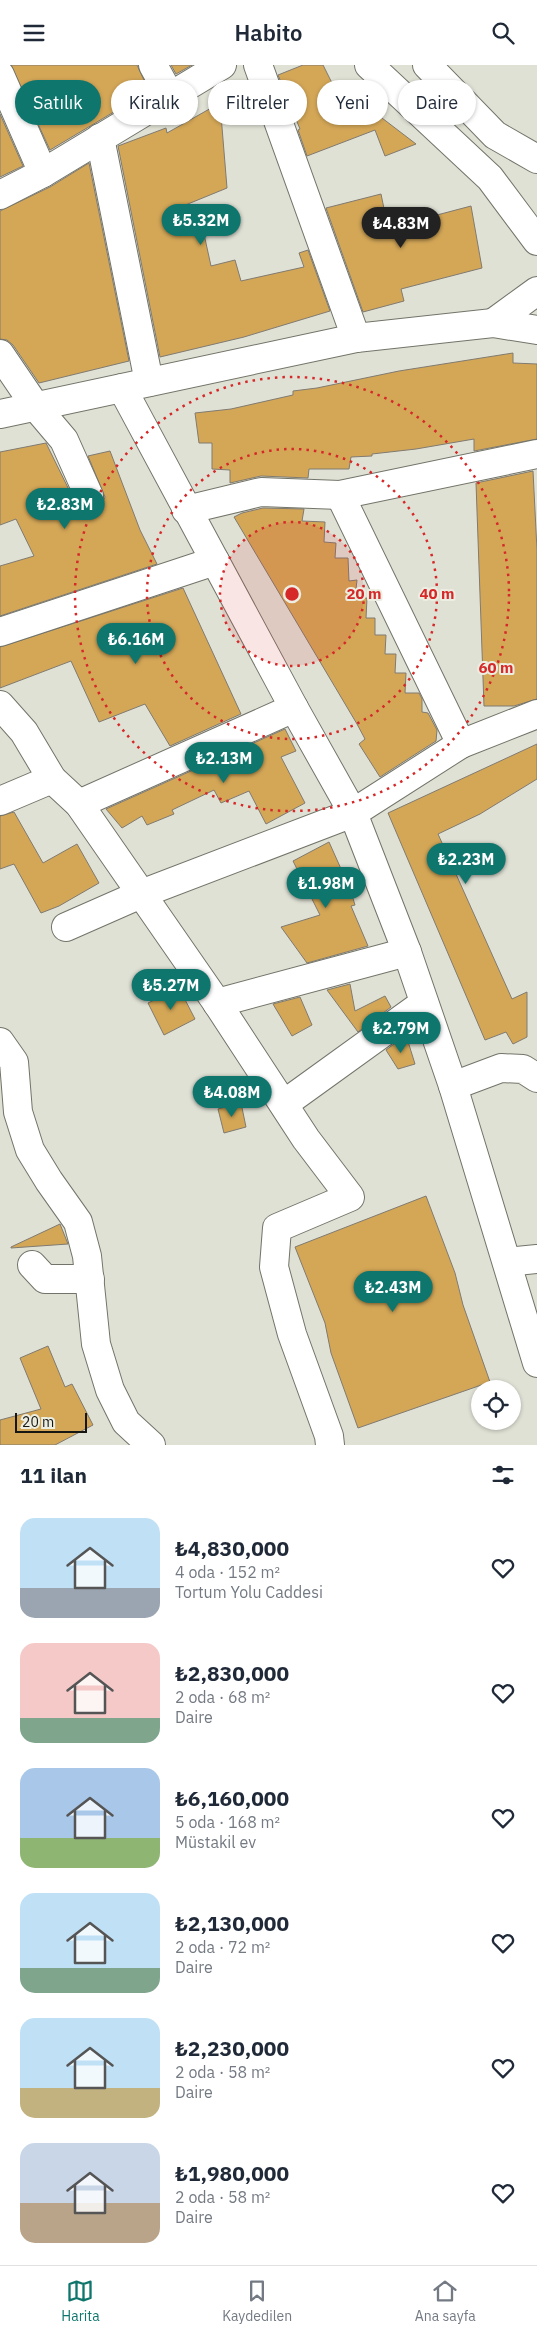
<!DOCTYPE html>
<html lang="tr">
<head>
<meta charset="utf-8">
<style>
  :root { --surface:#fff; --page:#f2f2f3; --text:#1f2937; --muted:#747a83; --line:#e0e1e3; --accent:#0f766e }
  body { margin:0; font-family:"IBM Plex Sans",sans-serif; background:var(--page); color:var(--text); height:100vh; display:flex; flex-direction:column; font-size:19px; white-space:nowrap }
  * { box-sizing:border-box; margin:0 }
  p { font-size:16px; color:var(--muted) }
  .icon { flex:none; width:28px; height:28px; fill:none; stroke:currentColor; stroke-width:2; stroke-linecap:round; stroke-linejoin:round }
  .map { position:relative; height:1380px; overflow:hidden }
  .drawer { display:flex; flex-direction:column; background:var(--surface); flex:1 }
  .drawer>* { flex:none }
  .hud { position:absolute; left:15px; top:15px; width:508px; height:45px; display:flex; gap:10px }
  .tools { position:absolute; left:471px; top:1315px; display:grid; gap:10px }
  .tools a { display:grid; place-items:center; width:50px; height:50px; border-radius:50%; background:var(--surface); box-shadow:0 1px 4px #0004; font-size:25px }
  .scale { position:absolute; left:15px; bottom:12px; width:72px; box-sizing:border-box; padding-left:5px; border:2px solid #161612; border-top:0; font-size:14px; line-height:18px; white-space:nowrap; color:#161612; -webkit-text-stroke:4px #edeee2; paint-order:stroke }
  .price { position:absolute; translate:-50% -42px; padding:0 11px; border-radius:18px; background:var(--accent); color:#fff; font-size:16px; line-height:32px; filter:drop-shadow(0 1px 2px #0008) }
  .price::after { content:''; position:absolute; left:50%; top:30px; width:15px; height:11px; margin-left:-8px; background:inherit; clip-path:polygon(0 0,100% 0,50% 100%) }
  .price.active { background:#222; color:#fff }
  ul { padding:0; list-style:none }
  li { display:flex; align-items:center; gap:15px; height:125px; padding:0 20px }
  li span { display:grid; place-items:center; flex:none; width:140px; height:100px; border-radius:15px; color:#555 }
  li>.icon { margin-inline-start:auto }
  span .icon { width:60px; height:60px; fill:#fffc; stroke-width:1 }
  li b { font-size:21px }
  h2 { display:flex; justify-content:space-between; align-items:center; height:60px; padding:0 20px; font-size:21px }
  .pill { padding:0 18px; border-radius:22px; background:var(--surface); box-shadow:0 1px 4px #0004; font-size:18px; line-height:45px }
  .pill.active { background:var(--accent); color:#fff }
  header { display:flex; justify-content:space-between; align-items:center; height:65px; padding:0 20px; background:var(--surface); font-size:22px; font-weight:600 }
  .menu { display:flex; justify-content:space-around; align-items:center; height:70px; border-top:1px solid var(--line); background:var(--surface); font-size:14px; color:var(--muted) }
  .menu a { display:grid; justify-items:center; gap:2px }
  .menu .active { color:var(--accent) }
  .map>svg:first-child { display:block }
  .building { fill:#d4a757; stroke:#807a70 }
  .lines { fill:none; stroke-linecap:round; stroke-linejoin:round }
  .minor-casing { stroke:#737469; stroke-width:30 }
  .major-casing { stroke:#737469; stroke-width:30 }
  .highway-casing { stroke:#737469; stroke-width:30 }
  .minor { stroke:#fff; stroke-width:28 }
  .major { stroke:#fff; stroke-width:28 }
  .highway { stroke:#fff; stroke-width:28 }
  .ring { fill:none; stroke:#d62828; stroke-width:2.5; stroke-dasharray:2.5 5 }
  .centre { fill:#d62828; stroke:#edeee2; stroke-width:2.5 }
  .ring-label { font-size:15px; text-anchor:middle; font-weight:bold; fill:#d62828; stroke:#edeee2; stroke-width:4; stroke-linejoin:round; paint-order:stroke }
</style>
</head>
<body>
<header><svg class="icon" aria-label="menu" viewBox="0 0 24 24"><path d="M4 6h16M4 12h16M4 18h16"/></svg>Habito<svg class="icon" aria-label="search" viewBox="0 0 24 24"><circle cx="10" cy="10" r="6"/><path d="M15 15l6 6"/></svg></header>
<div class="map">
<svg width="537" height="1380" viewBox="0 0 537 1380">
  <rect width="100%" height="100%" fill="#e0e1d5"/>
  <!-- building -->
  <g class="building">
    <polygon points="11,0 137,0 149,26 50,85"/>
    <polygon points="171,0 192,0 176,9"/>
    <polygon points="303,0 323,0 347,48 364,40 372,58 365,40 416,79 385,91 375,65 307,91 298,65 300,64 278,10"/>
    <polygon points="220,38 227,123 183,141 191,163 202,160 211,201 235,195 241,216 304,202 299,188 308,185 330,246 244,272 160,292 118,81 166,63 167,68"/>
    <polygon points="0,49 23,101 0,112"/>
    <polygon points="89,98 129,296 39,318 13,280 7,275 0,274 0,146 50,122"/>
    <polygon points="381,129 388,163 471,141 482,203 401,224 404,236 363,247 326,143"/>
    <polygon points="513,288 513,298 537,299 537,374 474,386 474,374 416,384 372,389 372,391 351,392 349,404 309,404 308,413 261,411 230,418 230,405 212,404 212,378 199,378 195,348 231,344 293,330 293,326 317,323 399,306"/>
    <polygon points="46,378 75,437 79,443 87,446 96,445 102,440 105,432 88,391 110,386 140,465 157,499 0,551 0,501 34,491 16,454 0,460 0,387"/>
    <polygon points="533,406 537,485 537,634 514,641 484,641 476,418"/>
    <polygon points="263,443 304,444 302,456 325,457 324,477 336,478 335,493 348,493 349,516 357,515 355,533 367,533 366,553 375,553 375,570 386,570 385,589 396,589 395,608 406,608 405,628 419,628 422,634 422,647 428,648 437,665 436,676 380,712 359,679 365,674 357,659 234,452 242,448"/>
    <polygon points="183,523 241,649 170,681 145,639 99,657 71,596 0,623 0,582"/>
    <polygon points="285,664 296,686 281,692 305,738 266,759 249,726 221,738 214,725 172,745 174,749 147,760 142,751 122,763 106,744"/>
    <polygon points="537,679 537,714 480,749 438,769 512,934 527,927 527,972 513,979 506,967 485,975 388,748"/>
    <polygon points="14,747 43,798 77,779 99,818 59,841 41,848 14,799 0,804 0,751"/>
    <polygon points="329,777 350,824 355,840 351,841 368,881 307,898 281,862 320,850 293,796"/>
    <polygon points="350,919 355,946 385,931 391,942 358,967 327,925"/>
    <polygon points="179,923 195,954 164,970 148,938"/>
    <polygon points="300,932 312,960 292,971 273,939"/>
    <polygon points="406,970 415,999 398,1004 386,985"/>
    <polygon points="241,1038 246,1062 224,1068 218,1044"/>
    <polygon points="426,1131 455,1208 463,1240 490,1317 358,1363 331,1288 325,1258 295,1182"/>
    <polygon points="60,1159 68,1179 11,1183 11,1182"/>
    <polygon points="48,1281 65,1322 72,1319 93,1360 55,1380 0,1380 0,1355 41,1344 20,1293"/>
  </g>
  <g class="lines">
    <defs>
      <g id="minor">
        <polyline points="153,0 170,31"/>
        <polyline points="258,0 356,273"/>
        <polyline points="0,10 43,108 0,130"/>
        <polyline points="100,73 149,317"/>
        <polyline points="43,108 222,0"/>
        <polyline points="36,342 64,375 89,431"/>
        <polyline points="186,445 261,427 340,430 537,389"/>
        <polyline points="0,567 215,496"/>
        <polyline points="0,640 24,667 52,714 79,739 217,938 306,1074 350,1132 277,1163 274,1202 292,1269 329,1371 330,1380"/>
        <polyline points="461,679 537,649"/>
        <polyline points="0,736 52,714"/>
        <polyline points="79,739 294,643"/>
        <polyline points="66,862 141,829 353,748 461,679 340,430"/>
        <polyline points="217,938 407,887"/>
        <polyline points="0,977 14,997 18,1047 30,1085 49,1116 78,1157 87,1191 96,1279 110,1325 126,1357 151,1380"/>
        <polyline points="453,1021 501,1003 523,1004 537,1013"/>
        <polyline points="284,1039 424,938"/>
        <polyline points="507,1197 537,1194"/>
        <polyline points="32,1200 45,1214 90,1214"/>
      </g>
      <g id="major">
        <polyline points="537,226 493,258 537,265"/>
        <polyline points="0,289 36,342"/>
        <polyline points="122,323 294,643 353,748 407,887 453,1021 537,1298"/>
        <polyline points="0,349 356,273 493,258"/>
      </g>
      <g id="highway">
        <polyline points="369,0 490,113 537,176"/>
        <polyline points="427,0 495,70 537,94"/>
      </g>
    </defs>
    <!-- minor casing -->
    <use href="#minor" class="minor-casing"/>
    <!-- major casing -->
    <use href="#major" class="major-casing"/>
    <!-- highway casing -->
    <use href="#highway" class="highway-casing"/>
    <!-- minor -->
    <use href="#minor" class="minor"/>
    <!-- major -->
    <use href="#major" class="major"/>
    <!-- highway -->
    <use href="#highway" class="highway"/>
  </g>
  <!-- distance rings -->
  <circle cx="292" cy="529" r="72" fill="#d62828" fill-opacity=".12"/>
  <g class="ring">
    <circle cx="292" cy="529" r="72"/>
    <circle cx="292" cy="529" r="145"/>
    <circle cx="292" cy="529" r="217"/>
  </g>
  <circle cx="292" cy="529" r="8" class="centre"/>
  <g class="ring-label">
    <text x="364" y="534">20 m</text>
    <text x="437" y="534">40 m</text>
    <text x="496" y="608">60 m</text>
  </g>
</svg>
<div class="tools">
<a><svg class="icon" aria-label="locate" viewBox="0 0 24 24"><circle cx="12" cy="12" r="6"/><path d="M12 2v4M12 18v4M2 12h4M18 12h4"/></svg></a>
</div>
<div class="scale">20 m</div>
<b class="price" style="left:201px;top:181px">₺5.32M</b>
<b class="price active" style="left:401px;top:184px">₺4.83M</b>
<b class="price" style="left:65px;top:465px">₺2.83M</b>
<b class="price" style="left:136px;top:600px">₺6.16M</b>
<b class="price" style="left:224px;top:719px">₺2.13M</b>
<b class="price" style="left:466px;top:820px">₺2.23M</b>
<b class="price" style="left:326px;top:844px">₺1.98M</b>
<b class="price" style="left:171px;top:946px">₺5.27M</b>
<b class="price" style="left:401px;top:989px">₺2.79M</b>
<b class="price" style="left:232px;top:1053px">₺4.08M</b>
<b class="price" style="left:393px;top:1248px">₺2.43M</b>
<div class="hud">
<a class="pill active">Satılık</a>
<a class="pill">Kiralık</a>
<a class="pill">Filtreler</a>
<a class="pill">Yeni</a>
<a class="pill">Daire</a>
</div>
</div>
<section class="drawer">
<h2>11 ilan<svg class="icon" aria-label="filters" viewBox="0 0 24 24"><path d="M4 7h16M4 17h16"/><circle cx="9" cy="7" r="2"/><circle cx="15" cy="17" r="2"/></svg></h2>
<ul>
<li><span style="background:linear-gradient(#bfe0f5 70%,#9aa5b1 0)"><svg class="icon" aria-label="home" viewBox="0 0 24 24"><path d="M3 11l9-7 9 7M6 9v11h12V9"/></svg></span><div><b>₺4,830,000</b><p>4 oda · 152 m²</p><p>Tortum Yolu Caddesi</p></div><svg class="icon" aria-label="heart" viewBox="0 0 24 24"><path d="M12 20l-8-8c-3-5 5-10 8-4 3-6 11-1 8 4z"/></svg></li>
<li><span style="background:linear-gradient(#f6c9c9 75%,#7fa58c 0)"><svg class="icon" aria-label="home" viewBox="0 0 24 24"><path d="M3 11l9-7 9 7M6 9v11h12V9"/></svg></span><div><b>₺2,830,000</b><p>2 oda · 68 m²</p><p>Daire</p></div><svg class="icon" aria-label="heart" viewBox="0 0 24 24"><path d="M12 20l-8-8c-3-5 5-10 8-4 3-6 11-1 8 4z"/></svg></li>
<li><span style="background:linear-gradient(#a9c7e8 70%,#8fb573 0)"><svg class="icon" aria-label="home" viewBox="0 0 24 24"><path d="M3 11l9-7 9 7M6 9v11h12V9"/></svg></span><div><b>₺6,160,000</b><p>5 oda · 168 m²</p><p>Müstakil ev</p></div><svg class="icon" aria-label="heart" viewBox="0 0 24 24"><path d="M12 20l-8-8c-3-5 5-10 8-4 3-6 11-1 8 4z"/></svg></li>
<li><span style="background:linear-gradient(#bfe0f5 75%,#7fa58c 0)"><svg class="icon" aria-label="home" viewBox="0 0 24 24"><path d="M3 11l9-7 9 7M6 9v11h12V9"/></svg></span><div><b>₺2,130,000</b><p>2 oda · 72 m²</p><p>Daire</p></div><svg class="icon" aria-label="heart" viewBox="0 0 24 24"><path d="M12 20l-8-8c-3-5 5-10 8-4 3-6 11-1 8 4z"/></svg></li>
<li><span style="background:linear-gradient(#bfe0f5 70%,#c2b280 0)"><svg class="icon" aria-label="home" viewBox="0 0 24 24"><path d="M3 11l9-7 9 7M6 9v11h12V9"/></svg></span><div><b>₺2,230,000</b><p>2 oda · 58 m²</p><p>Daire</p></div><svg class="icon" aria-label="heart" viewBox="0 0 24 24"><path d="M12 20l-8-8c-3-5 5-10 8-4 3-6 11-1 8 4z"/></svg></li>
<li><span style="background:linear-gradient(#c9d6e8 60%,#b9a48a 0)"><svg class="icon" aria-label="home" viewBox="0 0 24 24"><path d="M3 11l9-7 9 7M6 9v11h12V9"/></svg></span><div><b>₺1,980,000</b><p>2 oda · 58 m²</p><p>Daire</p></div><svg class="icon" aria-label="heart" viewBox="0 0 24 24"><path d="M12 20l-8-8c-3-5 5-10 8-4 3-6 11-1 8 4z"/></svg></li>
</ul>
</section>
<nav class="menu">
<a class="active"><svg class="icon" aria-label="map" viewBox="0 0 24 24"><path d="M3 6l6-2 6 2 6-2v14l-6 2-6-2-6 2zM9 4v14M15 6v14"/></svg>Harita</a>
<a><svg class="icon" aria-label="saved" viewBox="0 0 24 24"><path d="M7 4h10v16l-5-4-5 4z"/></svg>Kaydedilen</a>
<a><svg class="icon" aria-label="home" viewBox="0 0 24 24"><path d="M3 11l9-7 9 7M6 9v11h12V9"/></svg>Ana sayfa</a>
</nav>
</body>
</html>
